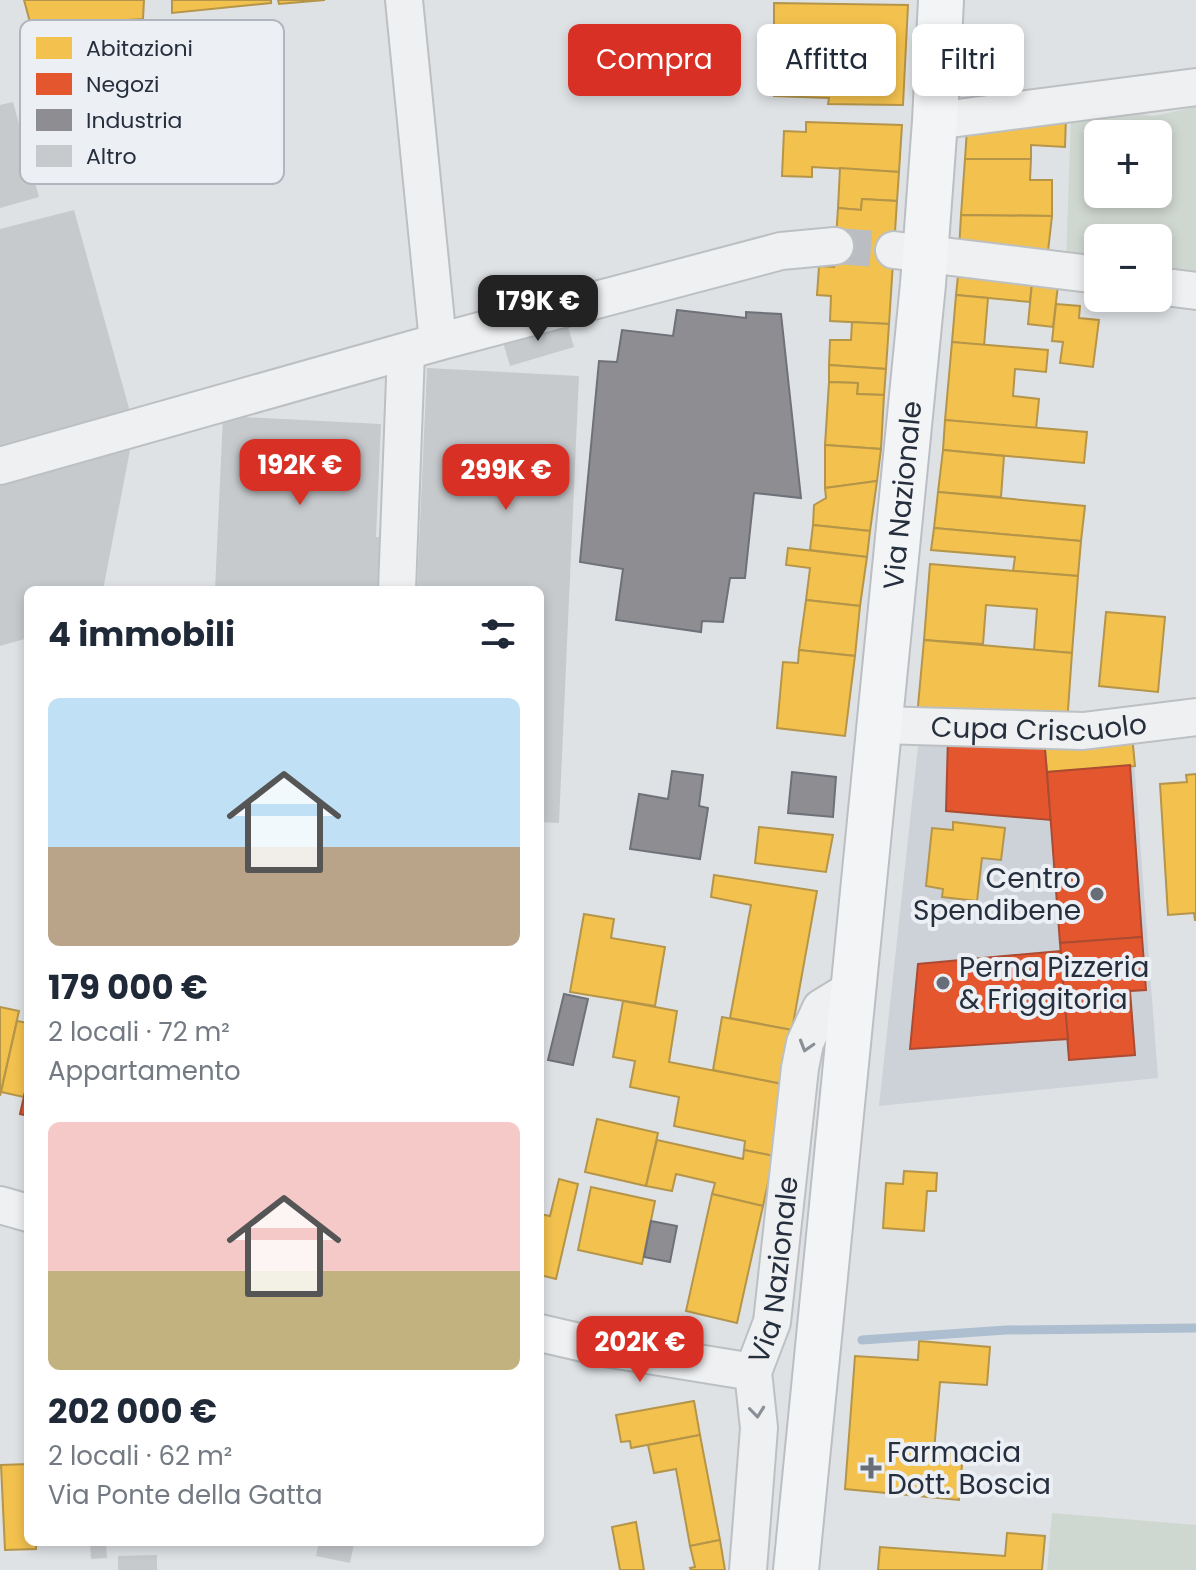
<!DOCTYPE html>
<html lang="it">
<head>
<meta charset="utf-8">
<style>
  :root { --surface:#fff; --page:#f2f2f3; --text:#1f2937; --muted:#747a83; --accent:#d93025 }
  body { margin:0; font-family:Poppins,sans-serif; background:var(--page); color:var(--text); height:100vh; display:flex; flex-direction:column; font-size:30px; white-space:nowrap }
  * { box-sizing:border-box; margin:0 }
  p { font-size:26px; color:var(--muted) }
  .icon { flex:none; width:44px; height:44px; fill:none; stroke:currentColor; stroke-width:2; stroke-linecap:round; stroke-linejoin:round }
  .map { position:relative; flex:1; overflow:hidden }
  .panel { position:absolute; left:24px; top:586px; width:520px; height:960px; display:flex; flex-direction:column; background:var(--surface); border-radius:12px; box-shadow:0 4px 12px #0003 }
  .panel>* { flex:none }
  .hud { position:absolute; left:568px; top:24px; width:508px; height:72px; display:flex; gap:16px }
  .fabs { position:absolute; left:1084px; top:120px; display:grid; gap:16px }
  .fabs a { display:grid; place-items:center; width:88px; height:88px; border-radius:12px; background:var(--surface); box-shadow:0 4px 12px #0003; font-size:40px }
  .price { position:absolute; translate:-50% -68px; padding:0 18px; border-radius:16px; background:var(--accent); color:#fff; font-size:26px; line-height:52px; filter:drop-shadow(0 2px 4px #0008) }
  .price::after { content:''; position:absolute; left:50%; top:48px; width:24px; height:18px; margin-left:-12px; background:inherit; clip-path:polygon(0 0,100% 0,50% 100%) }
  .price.on { background:#222; color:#fff }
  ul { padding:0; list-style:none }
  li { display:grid; align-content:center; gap:16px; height:424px; padding:0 24px }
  li span { display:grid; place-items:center; height:248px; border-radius:12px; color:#555 }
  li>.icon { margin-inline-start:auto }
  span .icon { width:144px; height:144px; fill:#fffc; stroke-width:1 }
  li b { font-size:34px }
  h2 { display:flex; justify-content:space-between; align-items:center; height:96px; padding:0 24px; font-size:34px }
  .chip { padding:0 28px; border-radius:12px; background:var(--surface); box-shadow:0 4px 12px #0003; font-size:28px; line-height:72px }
  .chip.on { background:var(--accent); color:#fff }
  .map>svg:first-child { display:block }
  .built { fill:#cdd1d8 }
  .green { fill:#cfd8d0; fill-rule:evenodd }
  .homes { fill:#f2c14e; stroke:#b59549; stroke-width:2 }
  .shops { fill:#e4572e; stroke:#ab4b32; stroke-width:2 }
  .industry { fill:#8d8d92; stroke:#6e7178; stroke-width:2 }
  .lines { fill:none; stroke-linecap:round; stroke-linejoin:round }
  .stream { stroke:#adbed0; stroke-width:9 }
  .building { fill:#c7cacd }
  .minor-tunnel { stroke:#babec3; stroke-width:36; stroke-dasharray:36 18; stroke-linecap:butt }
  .minor-casing { stroke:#bdc0c3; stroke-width:40 }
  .major-casing { stroke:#bbbec2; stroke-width:48 }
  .minor { stroke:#eef0f1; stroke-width:36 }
  .major { stroke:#f3f4f5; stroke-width:44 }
  .oneway { stroke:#8a9097 }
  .poi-dot { fill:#676e78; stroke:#eceff4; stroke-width:3 }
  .labels { text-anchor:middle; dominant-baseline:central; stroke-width:8; stroke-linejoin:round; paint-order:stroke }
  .street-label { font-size:28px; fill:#262f3d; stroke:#eceff4 }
  .poi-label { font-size:28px; fill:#262f3d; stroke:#eceff4; text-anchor:start }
  .key { fill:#eceff4; stroke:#b1b5bd; stroke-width:2 }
  .key-label { font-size:22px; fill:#262f3d }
</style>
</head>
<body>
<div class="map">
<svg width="1196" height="1570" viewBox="0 0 1196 1570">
  <rect width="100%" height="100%" fill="#dfe2e5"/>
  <!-- built -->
  <polygon class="built" points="1132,735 1158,1078 879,1106 919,738"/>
  <!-- green -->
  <g class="green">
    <path d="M1196 107V285L1158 279V238H1098V269L1066 261 1071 115 1108 110 1153 116ZM1098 134H1158V194H1098Z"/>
    <polygon points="1052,1513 1196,1525 1196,1570 1047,1570"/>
  </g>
  <!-- homes -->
  <g class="homes">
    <polygon points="24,0 144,0 143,19 31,26"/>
    <polygon points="172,0 271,0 271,3 172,13"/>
    <polygon points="278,0 325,0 279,4"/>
    <polygon points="774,3 908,5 903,105 828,104 829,98 774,96"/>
    <polygon points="1066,116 1065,147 1031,145 1031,159 965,159 967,129"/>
    <polygon points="806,122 902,125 899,172 812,167 812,177 782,176 784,131 806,132"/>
    <polygon points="965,159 1031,159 1030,180 1052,180 1052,216 961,215"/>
    <polygon points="840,168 899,172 897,201 862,199 861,210 838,208"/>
    <polygon points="862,199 897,201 889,324 830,321 831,296 817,295 819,266 834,267 838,208 861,210"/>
    <polygon points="961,215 1052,216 1047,260 959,250"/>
    <polygon points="959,266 1033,273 1030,302 956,295"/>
    <polygon points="1033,273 1059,277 1053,327 1028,324"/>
    <polygon points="956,295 988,298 984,346 952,342"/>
    <polygon points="1056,304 1080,306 1079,318 1099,320 1093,367 1060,363 1063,342 1052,341"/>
    <polygon points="852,322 889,324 886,369 829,365 830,340 851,340"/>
    <polygon points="952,342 1048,350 1046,372 1015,369 1013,396 1039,399 1036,429 945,420"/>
    <polygon points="829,365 886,369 884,395 857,394 858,383 829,382"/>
    <polygon points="829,382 858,383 857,394 884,395 881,449 825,445"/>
    <polygon points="945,420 1087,432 1084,463 943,450"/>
    <polygon points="825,445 881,449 877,481 825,488"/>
    <polygon points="943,450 1004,456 1001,497 938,492"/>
    <polygon points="877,481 870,531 813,525 814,505 826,498 825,488"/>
    <polygon points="938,492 1085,506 1081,541 934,528"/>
    <polygon points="813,525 870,531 867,557 810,550"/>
    <polygon points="934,528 1081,541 1078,576 1013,571 1015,557 931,550"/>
    <polygon points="788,548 867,557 860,606 806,600 810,568 786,565"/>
    <polygon points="930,564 1078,576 1072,653 1034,650 1037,609 986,605 983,644 924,640"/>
    <polygon points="806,600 860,606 855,656 799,650"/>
    <polygon points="1106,612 1165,617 1158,692 1099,686"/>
    <polygon points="924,640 1072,653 1067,724 917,717"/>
    <polygon points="799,650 855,656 845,736 777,728 783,662 798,663"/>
    <polygon points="1132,735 1135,766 1047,772 1044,738"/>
    <polygon points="1196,774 1196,920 1195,920 1194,913 1168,915 1160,784 1187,782 1186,775"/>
    <polygon points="953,822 1005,828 1001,860 982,858 977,901 942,897 943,889 926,886 932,828 953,830"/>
    <polygon points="759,827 833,835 826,872 755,863"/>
    <polygon points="714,875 817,891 792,1030 730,1018 751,905 711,897"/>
    <polygon points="584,914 614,919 611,938 665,947 655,1006 570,992"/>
    <polygon points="623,1001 677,1011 669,1062 783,1084 774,1156 744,1150 745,1141 674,1126 679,1097 630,1087 635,1061 613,1057"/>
    <polygon points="0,1007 19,1011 0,1096"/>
    <polygon points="722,1017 792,1030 783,1084 713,1070"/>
    <polygon points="17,1021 28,1023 28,1079 24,1097 1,1092"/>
    <polygon points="597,1119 658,1133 646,1186 585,1172"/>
    <polygon points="657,1140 743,1159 744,1150 774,1156 763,1206 712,1194 715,1183 676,1174 672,1191 646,1186"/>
    <polygon points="904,1171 937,1173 936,1191 927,1191 924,1231 883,1228 886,1183 903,1184"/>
    <polygon points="559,1179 578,1184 556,1279 540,1275 540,1214 550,1216"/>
    <polygon points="591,1187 655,1201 642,1264 578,1250"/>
    <polygon points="712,1194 763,1206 737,1323 686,1311"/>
    <polygon points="919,1341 990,1347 987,1385 940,1382 934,1451 963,1453 959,1500 845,1489 855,1356 918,1360"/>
    <polygon points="694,1401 700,1435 631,1448 630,1441 621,1442 616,1415"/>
    <polygon points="700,1435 720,1540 690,1546 676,1469 654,1473 648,1445"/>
    <polygon points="28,1464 28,1542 36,1542 36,1549 5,1550 1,1465"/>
    <polygon points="636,1522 644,1570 620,1570 612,1527"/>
    <polygon points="1007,1533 1045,1536 1042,1570 878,1570 880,1547 1005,1556"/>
    <polygon points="720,1540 725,1570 691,1570 690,1568 695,1567 690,1546"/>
  </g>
  <!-- shops -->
  <g class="shops">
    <polygon points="948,737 1044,738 1051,820 946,811"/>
    <polygon points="1130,765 1142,937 1060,943 1047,772"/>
    <polygon points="1142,937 1146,990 1130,991 1135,1055 1069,1060 1060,943"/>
    <polygon points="1060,951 1068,1039 910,1049 918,964"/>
    <polygon points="28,1079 28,1116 20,1114"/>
  </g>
  <!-- industry -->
  <g class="industry">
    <polygon points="677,310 746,318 746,312 781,314 801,498 754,493 745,578 730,578 723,622 702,621 701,632 616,620 623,569 580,562 599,361 617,362 622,330 673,336"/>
    <polygon points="672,771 703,775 699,806 708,808 700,859 630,849 639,794 668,799"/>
    <polygon points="792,772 836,777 833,817 788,813"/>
    <polygon points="564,994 588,999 573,1065 548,1060"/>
    <polygon points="651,1221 677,1226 670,1262 644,1257"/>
  </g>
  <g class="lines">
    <!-- stream -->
    <polyline class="stream" points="862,1340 1006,1330 1196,1328"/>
  </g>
  <!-- building -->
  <g class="building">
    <polygon points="13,102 39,197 0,208 0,105"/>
    <polygon points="74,210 132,419 0,454 0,229"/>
    <polygon points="566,320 574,347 510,366 502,339"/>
    <polygon points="427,368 579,376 559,823 540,822 540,590 417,590"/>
    <polygon points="223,416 381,424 376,537 392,538 390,590 215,590"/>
    <polygon points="131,445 103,590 28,590 28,638 0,646 0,482"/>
    <polygon points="90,1542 106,1542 107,1558 91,1559"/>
    <polygon points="319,1542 354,1544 350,1563 316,1556"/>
    <polygon points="157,1555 157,1570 118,1570 118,1556"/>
  </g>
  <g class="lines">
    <!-- minor-tunnel -->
    <polyline class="minor-tunnel" points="835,246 894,250"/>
    <defs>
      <g id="minor">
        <polyline points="404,0 438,342"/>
        <polyline points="935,121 1196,87"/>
        <polyline points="894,250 1098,275"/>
        <polyline points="1158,286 1196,291"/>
        <polyline points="0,466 438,342 781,251 835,246"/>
        <polyline points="397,590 406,352"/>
        <path id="s1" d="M879 725 1083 731 1196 717"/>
        <polyline points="0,1205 28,1213"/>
        <polyline points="540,1333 605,1348 753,1372"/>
        <path id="s2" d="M748 1570 759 1428 753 1372 772 1322 800 1068 805 1043 821 1008 852 989"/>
      </g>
      <g id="major">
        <path id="s3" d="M796 1570 923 284 935 121 941 0"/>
      </g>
    </defs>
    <!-- minor casing -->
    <use href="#minor" class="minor-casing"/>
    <!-- major casing -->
    <use href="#major" class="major-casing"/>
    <!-- minor -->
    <use href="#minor" class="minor"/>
    <!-- major -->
    <use href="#major" class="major"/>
  </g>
  <!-- one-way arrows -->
  <defs><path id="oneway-chevron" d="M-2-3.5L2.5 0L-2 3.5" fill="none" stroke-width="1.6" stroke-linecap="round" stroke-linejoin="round" transform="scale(2)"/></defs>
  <g class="oneway">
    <use href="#oneway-chevron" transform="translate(806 1046) rotate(107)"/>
    <use href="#oneway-chevron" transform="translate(757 1412) rotate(84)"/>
  </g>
  <!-- markers -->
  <g class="poi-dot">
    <circle cx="1097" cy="894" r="8"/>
    <circle cx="943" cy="983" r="8"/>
    <path d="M867 1456h8v8h8v8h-8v8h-8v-8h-8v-8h8z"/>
  </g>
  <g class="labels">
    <!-- street labels -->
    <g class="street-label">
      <text stroke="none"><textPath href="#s3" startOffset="1080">Via Nazionale</textPath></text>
      <text stroke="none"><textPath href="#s1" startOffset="160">Cupa Criscuolo</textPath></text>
      <text stroke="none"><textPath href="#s2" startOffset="304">Via Nazionale</textPath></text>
    </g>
    <!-- poi labels -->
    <g class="poi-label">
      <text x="1081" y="878" text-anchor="end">Centro<tspan x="1081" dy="32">Spendibene</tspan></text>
      <text x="959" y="967">Perna Pizzeria<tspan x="959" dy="32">&amp; Friggitoria</tspan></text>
      <text x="887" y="1452">Farmacia<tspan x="887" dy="32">Dott. Boscia</tspan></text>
    </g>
  </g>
  <!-- legend -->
  <rect x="20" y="20" width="264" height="164" rx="12" class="key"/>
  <rect x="36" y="37" width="36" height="22" fill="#f2c14e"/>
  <rect x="36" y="73" width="36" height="22" fill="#e4572e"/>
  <rect x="36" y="109" width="36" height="22" fill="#8d8d92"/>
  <rect x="36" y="145" width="36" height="22" fill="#c7cacd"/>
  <g class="key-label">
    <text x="86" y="56">Abitazioni</text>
    <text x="86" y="92">Negozi</text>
    <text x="86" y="128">Industria</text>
    <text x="86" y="164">Altro</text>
  </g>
</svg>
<div class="fabs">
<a>+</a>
<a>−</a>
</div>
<b class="price on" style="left:538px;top:343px">179K €</b>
<b class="price" style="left:300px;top:507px">192K €</b>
<b class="price" style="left:506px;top:512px">299K €</b>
<b class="price" style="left:640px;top:1384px">202K €</b>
<div class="hud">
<a class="chip on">Compra</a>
<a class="chip">Affitta</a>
<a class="chip">Filtri</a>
</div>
<section class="panel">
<h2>4 immobili<svg class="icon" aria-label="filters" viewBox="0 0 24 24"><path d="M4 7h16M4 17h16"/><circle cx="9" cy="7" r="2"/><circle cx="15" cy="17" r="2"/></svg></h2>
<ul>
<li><span style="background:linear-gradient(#bfe0f5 60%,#b9a48a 0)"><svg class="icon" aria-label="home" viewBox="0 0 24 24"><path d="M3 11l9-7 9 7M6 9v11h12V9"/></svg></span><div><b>179 000 €</b><p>2 locali · 72 m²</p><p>Appartamento</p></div></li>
<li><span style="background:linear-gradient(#f6c9c9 60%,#c2b280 0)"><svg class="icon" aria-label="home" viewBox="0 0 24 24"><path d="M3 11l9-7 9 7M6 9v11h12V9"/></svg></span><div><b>202 000 €</b><p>2 locali · 62 m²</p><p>Via Ponte della Gatta</p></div></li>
</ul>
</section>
</div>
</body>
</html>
